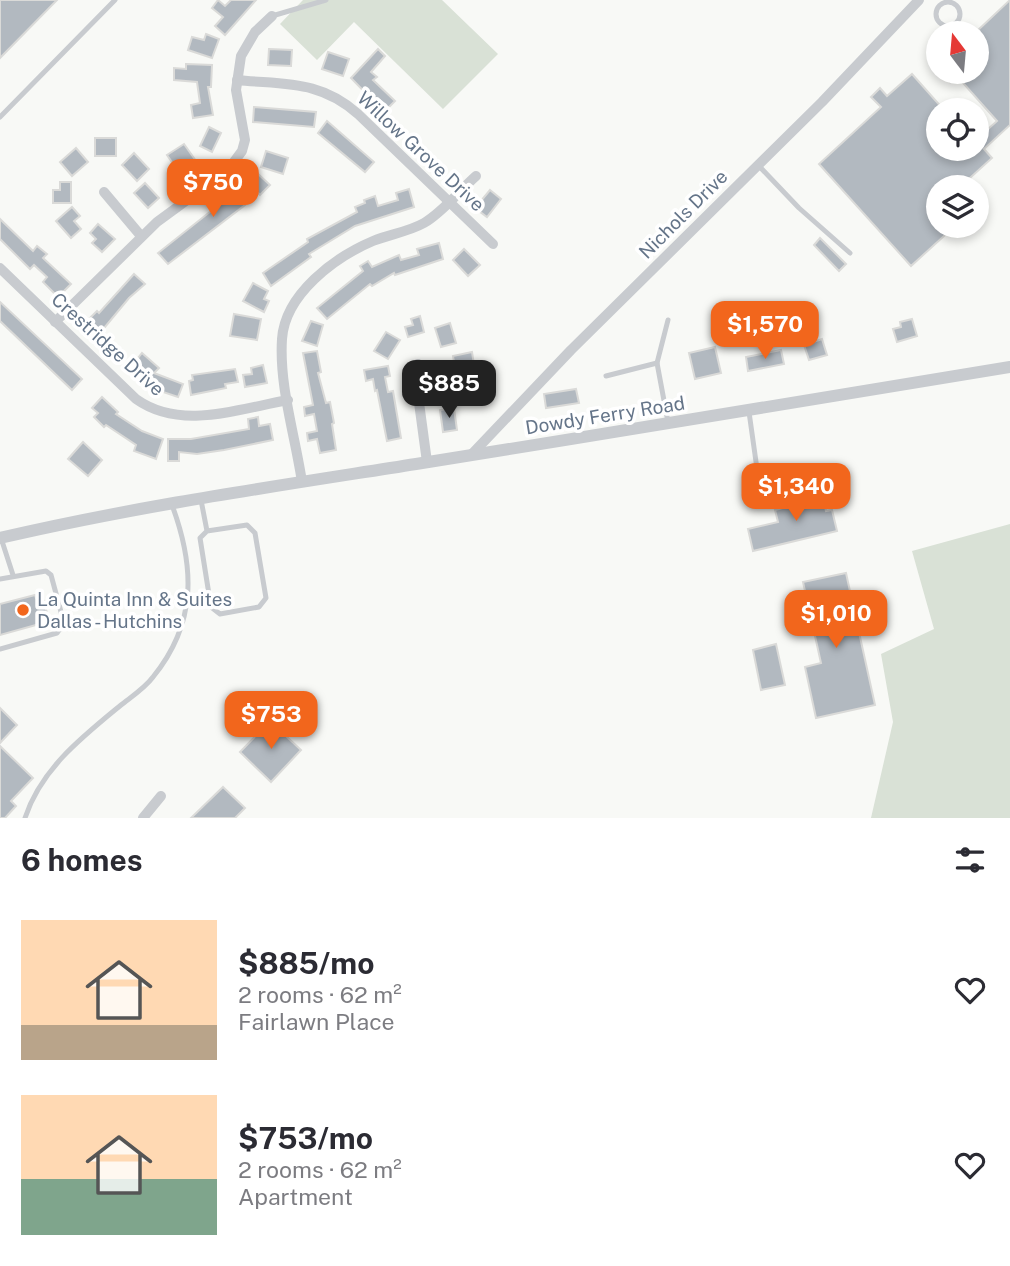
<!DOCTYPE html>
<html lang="en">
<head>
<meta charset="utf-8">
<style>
  :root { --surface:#fff; --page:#f2f2f3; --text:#2b2b33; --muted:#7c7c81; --accent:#f2661c }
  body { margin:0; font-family:"Public Sans",sans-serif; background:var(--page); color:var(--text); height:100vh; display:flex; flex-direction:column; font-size:26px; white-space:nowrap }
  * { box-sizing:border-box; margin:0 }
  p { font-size:23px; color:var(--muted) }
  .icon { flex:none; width:38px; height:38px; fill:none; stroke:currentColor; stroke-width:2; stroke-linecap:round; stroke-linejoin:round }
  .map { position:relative; height:818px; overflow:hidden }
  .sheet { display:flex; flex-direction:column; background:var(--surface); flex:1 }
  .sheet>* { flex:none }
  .needle { width:46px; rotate:344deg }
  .fabs { position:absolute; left:926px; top:21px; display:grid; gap:14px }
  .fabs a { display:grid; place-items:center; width:63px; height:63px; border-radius:50%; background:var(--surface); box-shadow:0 4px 10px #0003; font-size:35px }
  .price { position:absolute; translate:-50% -60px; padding:0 16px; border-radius:14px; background:var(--accent); color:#fff; font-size:23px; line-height:46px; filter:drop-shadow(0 2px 4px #0008) }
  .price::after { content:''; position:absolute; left:50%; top:42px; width:21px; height:16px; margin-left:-10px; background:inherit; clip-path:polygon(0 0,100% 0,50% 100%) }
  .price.selected { background:#222; color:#fff }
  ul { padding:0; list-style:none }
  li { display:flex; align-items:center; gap:21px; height:175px; padding:0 21px }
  li span { display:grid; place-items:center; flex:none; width:196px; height:140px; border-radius:0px; color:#555 }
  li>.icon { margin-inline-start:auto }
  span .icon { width:84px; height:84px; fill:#fffc; stroke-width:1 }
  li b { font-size:30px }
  h2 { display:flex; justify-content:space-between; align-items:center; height:84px; padding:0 21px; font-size:30px }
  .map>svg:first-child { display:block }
  .green { fill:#d9e1d6 }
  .building { fill:#b2b9c0; stroke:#dadad8; stroke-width:2 }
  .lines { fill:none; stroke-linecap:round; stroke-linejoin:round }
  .service { stroke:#c8cbcf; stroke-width:5 }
  .minor { stroke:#c8cbcf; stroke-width:10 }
  .tertiary { stroke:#c8cbcf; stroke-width:12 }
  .poi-dot { fill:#f2661c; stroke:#fff; stroke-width:2.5 }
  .labels { text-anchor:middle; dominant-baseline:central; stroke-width:7; stroke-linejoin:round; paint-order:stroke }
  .street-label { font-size:19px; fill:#657589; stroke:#fff }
  .poi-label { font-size:19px; fill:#657589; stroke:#fff; text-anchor:start }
</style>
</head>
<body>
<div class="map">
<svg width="1010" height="818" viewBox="0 0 1010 818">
  <rect width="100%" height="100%" fill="#f8f9f6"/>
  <!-- green -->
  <g class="green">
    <polygon points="303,0 442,0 498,54 443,109 354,22 317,60 280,24"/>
    <polygon points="1010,524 1010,818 871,818 893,722 881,654 934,629 912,551"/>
  </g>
  <!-- building -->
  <g class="building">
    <polygon points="0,0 57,0 0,58"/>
    <polygon points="218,0 225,6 231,0 256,0 225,35 215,26 223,17 212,8"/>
    <polygon points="1010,0 1010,125 984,149 992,158 960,187 938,187 938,226 955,226 911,266 819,164 881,107 871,97 880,88 887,96 912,74 944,110 938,110 938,149 976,149 976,140 997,121 956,75 950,82 940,72 976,72 976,32"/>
    <polygon points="206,34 219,39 212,58 188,50 192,37 204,40"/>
    <polygon points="269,49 292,50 291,66 268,65"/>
    <polygon points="378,49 385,56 371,72 377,77 373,80 395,101 384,112 351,78"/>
    <polygon points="328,52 349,59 343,76 322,69"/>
    <polygon points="186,64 212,65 211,87 208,87 213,115 193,118 191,105 200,103 197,82 174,80 174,68 186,69"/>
    <polygon points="254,107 316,112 314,127 253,122"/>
    <polygon points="327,121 374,162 365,172 318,133"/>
    <polygon points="209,127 221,133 212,152 200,146"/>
    <rect x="95" y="138" width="21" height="18"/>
    <polygon points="184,144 196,161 187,167 191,172 183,178 167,155"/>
    <polygon points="76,148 88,162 72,176 60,162"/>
    <polygon points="266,151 288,158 283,174 261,167"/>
    <polygon points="134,153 149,169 137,181 122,165"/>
    <polygon points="256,172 270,185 260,195 253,188 241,200 245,205 168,264 158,253 240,188"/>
    <polygon points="60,182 71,182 71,203 53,203 53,190 60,190"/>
    <polygon points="145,183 159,198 148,208 134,193"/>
    <polygon points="409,189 414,207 355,226 309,254 311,257 271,286 263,273 308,242 307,239 357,212 355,207 365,203 364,200 375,196 378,206 398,200 396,193"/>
    <polygon points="490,190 501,199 487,217 475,208"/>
    <polygon points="72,207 80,216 74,221 81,229 71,238 56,221"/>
    <polygon points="0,219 33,251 37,246 47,254 43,258 71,284 58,297 43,282 47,277 34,265 30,269 0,239"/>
    <polygon points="98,224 115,239 102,252 92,243 96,239 90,233"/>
    <polygon points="820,238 846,264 839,271 814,245"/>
    <polygon points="439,243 443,259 395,275 394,273 372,286 370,284 327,319 317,308 363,271 360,266 368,261 372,267 399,255 401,260 419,255 417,249"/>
    <polygon points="464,249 480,265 468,276 453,260"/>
    <polygon points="134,274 145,284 129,298 95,339 82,326 97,311 99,313"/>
    <polygon points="253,283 268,291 264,299 269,301 264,312 243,301"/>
    <polygon points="0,302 82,379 72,390 0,321"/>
    <polygon points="234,314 261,319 257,340 230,336"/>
    <polygon points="420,316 424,332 408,337 405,327 413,325 411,319"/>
    <polygon points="912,319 917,336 897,342 893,329 901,327 900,322"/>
    <polygon points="311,321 323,325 317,346 302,341"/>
    <polygon points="450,323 456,343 441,347 435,328"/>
    <polygon points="386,332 400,340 388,359 374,351"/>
    <polygon points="822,339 827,355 809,360 804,345"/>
    <polygon points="715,347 721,373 695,379 689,353"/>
    <polygon points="781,350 784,364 748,371 746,357"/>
    <polygon points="317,351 321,372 318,373 326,403 330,402 334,423 332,424 336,450 320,453 317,439 308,441 307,433 317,431 314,414 305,416 304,407 313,405 303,353"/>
    <polygon points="472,352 475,371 466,373 471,402 451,406 447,383 457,381 453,356"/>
    <polygon points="142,353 159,368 154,373 183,384 178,397 154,389 157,382 134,363"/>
    <polygon points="263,365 267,383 245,387 243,375 252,374 251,368"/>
    <polygon points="388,366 390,376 385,377 388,392 393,391 401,438 387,441 377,390 375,391 373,379 366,381 364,370"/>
    <polygon points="235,369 238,382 225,384 226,388 191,395 189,381 193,380 192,375"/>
    <polygon points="576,389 579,403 546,408 544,394"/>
    <polygon points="102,397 118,412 116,414 142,431 163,439 156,459 134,451 136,445 106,425 104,427 94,417 98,413 92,408"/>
    <polygon points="454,408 457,430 443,432 440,410"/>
    <polygon points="258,417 259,426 270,424 273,440 224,450 197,454 179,452 179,461 168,461 168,439 191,439 249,429 248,419"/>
    <polygon points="83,442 102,460 88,476 68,459"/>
    <polygon points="821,489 826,511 832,510 837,531 753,551 748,529 778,522 775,510 802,503 800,494"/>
    <polygon points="846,573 875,705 816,718 805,667 821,663 803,582"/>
    <polygon points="35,595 36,598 42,596 48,616 41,618 43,623 0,635 0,604"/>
    <polygon points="776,644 785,685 761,690 753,650"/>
    <polygon points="0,708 17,725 0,743"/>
    <polygon points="270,721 301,750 271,782 240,752"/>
    <polygon points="0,746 33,778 11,801 16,806 5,818 0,818"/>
    <polygon points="223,787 245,808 235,818 191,818"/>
  </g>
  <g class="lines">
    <!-- service -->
    <g class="service">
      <circle cx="948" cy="14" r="12"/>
      <polyline points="272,16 326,0"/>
      <polyline points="0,117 115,0"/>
      <polyline points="758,165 799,208 850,253"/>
      <polyline points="668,320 657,363 668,422"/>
      <polyline points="606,376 657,363"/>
      <polyline points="749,412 759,483 812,474"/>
      <polyline points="201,500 207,531 200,538 211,607 220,614 259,607 266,598 255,533 247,525 207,531"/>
      <polyline points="1,538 13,575"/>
      <polyline points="0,579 46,571 51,575 64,623 57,633 0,649"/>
      <path d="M25 818C41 769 82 737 121 705 131 697 145 688 153 677 197 623 195 567 172 505"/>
    </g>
    <!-- minor -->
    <g class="minor">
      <path d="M237 80C285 85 320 80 358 114L493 244"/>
      <polyline points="104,192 141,236"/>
      <path d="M0 268 136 399C181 431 238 409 288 400"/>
      <polyline points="55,322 157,222 228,170 242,151 245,140 236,90 241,56 255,32 272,16"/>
      <polyline points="418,364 415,373 427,462"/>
      <polyline points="472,454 571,350 822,102 919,0"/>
      <path d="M302 482C295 435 279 386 282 339 285 294 335 257 373 241 390 234 408 232 424 223 443 212 459 191 476 176"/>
      <polyline points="143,818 161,796"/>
    </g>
    <!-- tertiary -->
    <path class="tertiary" d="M0 538C137 506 277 486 416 464 614 432 812 401 1010 367"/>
  </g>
  <!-- markers -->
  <circle class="poi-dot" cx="23" cy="610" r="7"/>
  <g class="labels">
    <!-- street labels -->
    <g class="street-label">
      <text transform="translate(421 151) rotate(43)">Willow Grove Drive</text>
      <text transform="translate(683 214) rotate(-45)">Nichols Drive</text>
      <text transform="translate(108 344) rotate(42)">Crestridge Drive</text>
      <text transform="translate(605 415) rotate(-9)">Dowdy Ferry Road</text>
    </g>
    <!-- poi labels -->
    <g class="poi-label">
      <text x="37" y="599">La Quinta Inn &amp; Suites<tspan x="37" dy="22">Dallas - Hutchins</tspan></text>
    </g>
  </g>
</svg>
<div class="fabs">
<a><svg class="needle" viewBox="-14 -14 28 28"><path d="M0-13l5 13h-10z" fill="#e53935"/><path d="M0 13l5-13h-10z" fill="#7c7c81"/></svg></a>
<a><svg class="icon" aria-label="locate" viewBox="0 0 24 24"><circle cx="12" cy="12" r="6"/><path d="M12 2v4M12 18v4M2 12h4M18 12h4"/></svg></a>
<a><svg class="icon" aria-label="layers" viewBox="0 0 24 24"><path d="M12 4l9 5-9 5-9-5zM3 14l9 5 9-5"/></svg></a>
</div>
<b class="price" style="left:213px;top:219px">$750</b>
<b class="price" style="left:765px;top:361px">$1,570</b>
<b class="price selected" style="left:449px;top:420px">$885</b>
<b class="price" style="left:796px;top:523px">$1,340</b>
<b class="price" style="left:836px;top:650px">$1,010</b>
<b class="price" style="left:271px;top:751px">$753</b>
</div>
<section class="sheet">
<h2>6 homes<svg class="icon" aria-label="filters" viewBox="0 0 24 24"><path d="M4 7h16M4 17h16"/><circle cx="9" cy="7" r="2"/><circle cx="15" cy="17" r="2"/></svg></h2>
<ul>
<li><span style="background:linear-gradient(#ffd9b3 75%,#b9a48a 0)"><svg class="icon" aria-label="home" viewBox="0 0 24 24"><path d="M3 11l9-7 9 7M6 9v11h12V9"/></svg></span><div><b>$885/mo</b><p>2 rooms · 62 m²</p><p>Fairlawn Place</p></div><svg class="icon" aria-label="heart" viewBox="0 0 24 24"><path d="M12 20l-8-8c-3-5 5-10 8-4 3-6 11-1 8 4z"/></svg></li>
<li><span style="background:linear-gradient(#ffd9b3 60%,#7fa58c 0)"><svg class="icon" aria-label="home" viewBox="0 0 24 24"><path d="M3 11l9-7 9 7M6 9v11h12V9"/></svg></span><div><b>$753/mo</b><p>2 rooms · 62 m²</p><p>Apartment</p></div><svg class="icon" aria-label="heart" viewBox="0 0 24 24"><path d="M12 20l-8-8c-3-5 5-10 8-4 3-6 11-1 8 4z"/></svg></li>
</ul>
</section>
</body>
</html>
